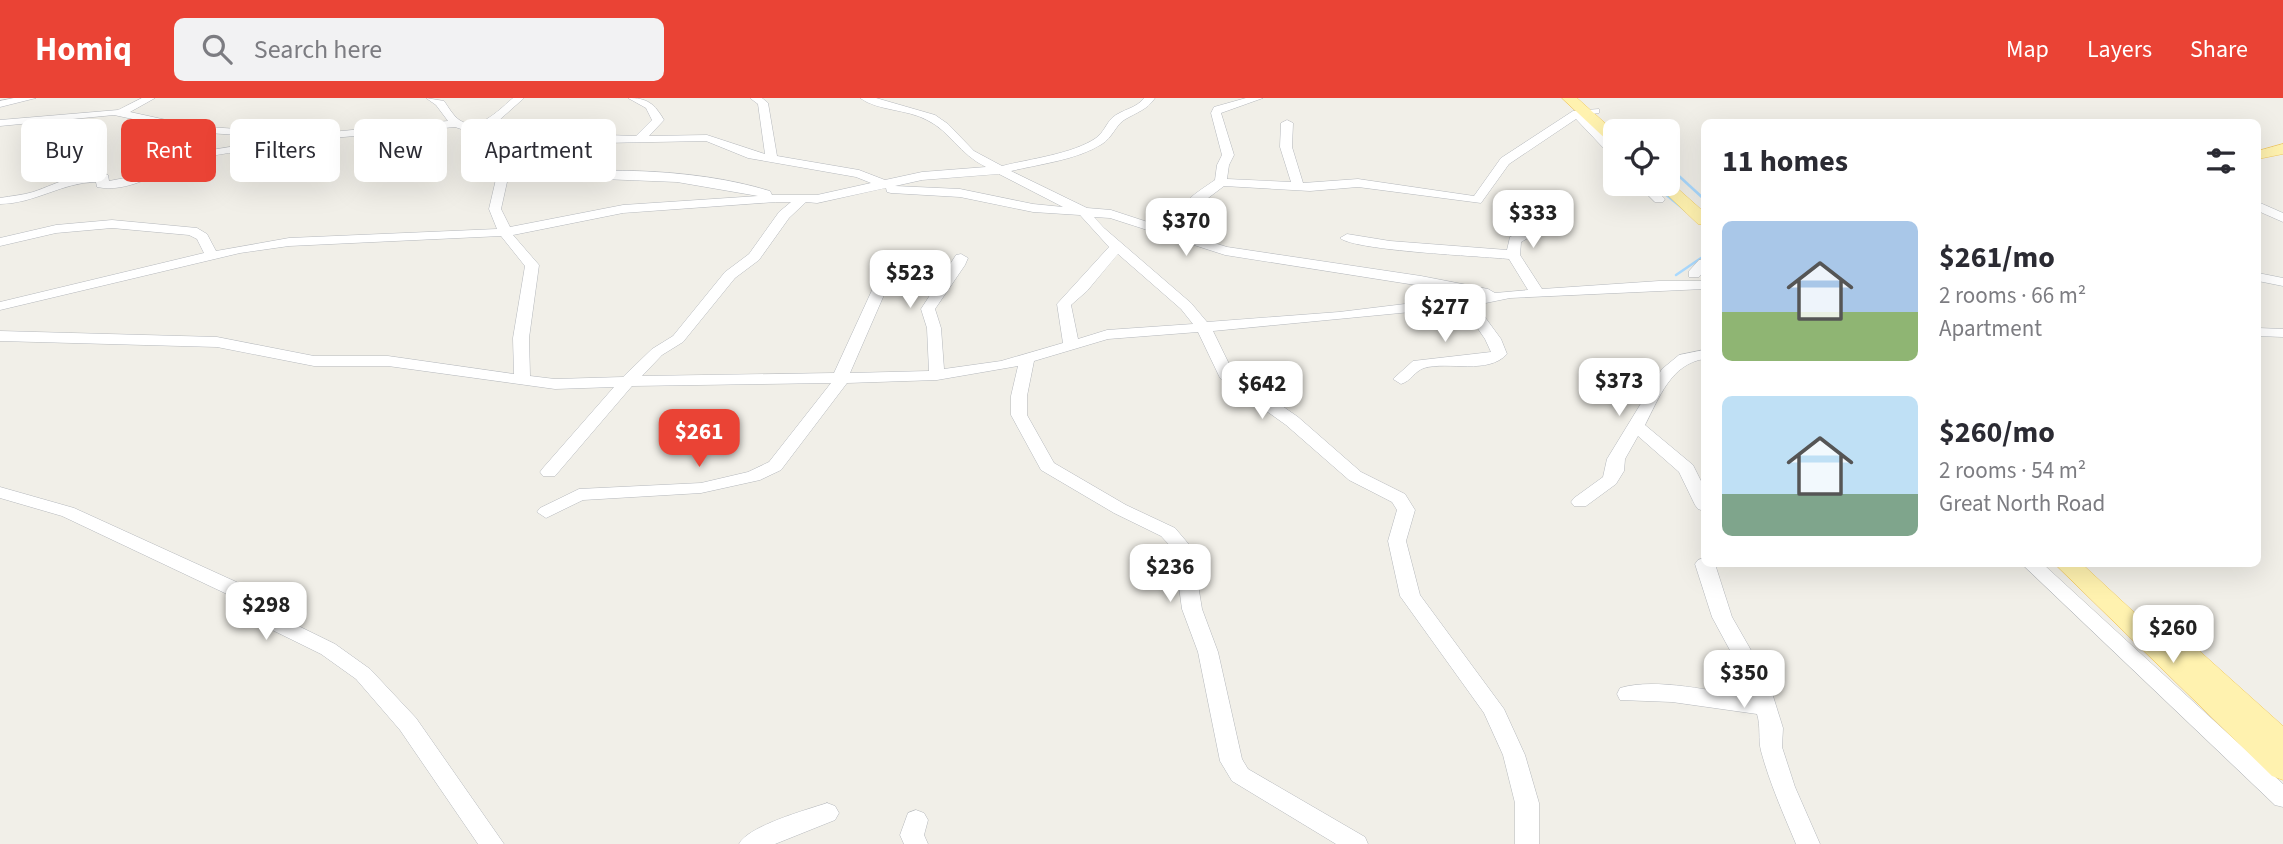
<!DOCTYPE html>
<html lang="en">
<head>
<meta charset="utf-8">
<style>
  :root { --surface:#fff; --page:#f2f2f3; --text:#2b2b33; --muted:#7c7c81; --accent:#ea4335 }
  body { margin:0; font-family:"Source Sans 3",sans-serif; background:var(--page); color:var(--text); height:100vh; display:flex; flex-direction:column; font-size:26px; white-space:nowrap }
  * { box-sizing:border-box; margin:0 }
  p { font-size:23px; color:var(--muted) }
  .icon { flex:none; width:38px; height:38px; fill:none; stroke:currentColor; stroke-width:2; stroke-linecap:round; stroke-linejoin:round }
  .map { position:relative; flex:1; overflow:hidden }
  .details { position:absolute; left:1701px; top:21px; width:560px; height:448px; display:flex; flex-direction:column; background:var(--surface); border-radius:10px; box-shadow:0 7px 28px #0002 }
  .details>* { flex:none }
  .guide { position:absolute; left:21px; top:21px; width:665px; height:63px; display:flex; gap:14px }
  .fabs { position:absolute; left:1603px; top:21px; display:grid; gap:14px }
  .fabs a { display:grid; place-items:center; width:77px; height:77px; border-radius:10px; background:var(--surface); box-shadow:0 7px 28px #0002; font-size:35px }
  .price { position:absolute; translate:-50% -60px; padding:0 16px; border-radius:14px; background:#fff; color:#222; font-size:23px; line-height:46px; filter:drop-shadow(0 2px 4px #0008) }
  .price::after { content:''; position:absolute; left:50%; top:42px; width:21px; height:16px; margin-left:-10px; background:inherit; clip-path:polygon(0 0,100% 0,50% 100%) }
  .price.current { background:var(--accent); color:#fff }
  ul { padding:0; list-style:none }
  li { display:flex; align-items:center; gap:21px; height:175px; padding:0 21px }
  li span { display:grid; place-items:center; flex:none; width:196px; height:140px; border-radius:10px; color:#555 }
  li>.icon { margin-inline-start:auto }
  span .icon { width:84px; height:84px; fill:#fffc; stroke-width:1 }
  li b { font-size:30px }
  h2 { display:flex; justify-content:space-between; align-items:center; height:84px; padding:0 21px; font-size:30px }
  .tag { padding:0 24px; border-radius:10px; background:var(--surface); box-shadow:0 7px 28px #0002; font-size:24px; line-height:63px }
  .tag.current { background:var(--accent); color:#fff }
  header { display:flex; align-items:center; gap:42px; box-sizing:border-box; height:98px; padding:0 35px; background:var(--accent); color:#fff }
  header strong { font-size:33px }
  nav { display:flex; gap:38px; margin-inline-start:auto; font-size:24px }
  .search { width:490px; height:63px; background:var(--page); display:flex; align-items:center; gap:18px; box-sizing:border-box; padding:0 24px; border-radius:10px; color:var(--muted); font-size:26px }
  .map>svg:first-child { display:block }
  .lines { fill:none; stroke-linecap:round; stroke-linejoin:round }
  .stream { stroke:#aadaff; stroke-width:2.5 }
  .minor-casing { stroke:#b5b8bc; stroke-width:1 }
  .major-casing { stroke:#f2c960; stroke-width:1 }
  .minor { fill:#fff; fill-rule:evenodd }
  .major { fill:#fff2af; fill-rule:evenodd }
</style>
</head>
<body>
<header>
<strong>Homiq</strong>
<div class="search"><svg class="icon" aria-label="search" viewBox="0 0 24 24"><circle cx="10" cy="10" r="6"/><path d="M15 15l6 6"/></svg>Search here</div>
<nav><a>Map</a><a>Layers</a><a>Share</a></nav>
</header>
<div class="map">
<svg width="2283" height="746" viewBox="0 0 2283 746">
  <rect width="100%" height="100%" fill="#f1efe8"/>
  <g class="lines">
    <!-- stream -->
    <g class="stream">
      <polyline points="1668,68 1704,101"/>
      <polyline points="1653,86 1686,113"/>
      <polyline points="1676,177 1704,158"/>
    </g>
    <defs>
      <g id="minor">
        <polygon points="14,0 36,0 0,9 0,3"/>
        <path d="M142 0H155L130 14 194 28 310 36 448 23 436 7 426 0 444 3C449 10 455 21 463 24 480 33 501 10 513 0H524L496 25 480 30 489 33 636 38 652 22 646 10 628 0C647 0 654 5 664 22L649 38 707 37 765 56 758 6 750 0H762L768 5 777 58 859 72 885 82 922 74 986 69C959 56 950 33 927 22 907 11 878 13 860 0H876L935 17 948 26 974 53 1002 68C1029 61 1073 56 1096 40 1104 34 1106 26 1112 20 1122 11 1136 11 1144 0H1155C1147 12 1137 14 1124 22 1116 27 1112 40 1102 46 1077 62 1040 66 1011 73L1087 110 1111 112 1172 132C1176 106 1195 96 1215 82L1217 67 1222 57 1211 15 1214 9 1246 0H1263L1221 15 1234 57 1229 67 1227 81 1291 84 1280 49 1281 25 1287 22 1293 25 1292 49 1303 85 1358 81 1474 98 1501 60 1573 13 1599 11V15L1585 17 1615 49V59L1611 58 1576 21 1509 66 1481 105 1358 89 1310 93 1224 88 1191 113 1185 136 1227 149 1421 178 1488 191 1495 195 1528 192 1509 161C1481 158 1356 153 1340 140L1347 136 1390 143 1507 152 1510 139 1528 130 1530 123 1535 122 1542 126V132L1521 144 1520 157 1542 191 1659 183H1704V191L1510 200 1476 207 1501 241 1507 256C1488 277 1449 263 1424 270 1415 273 1411 283 1401 286L1393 281 1413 263 1491 254 1485 241 1463 209 1213 233 1233 274 1298 319 1361 374 1405 396 1415 412 1406 443 1420 497 1504 611 1525 657 1539 705V746H1515V705L1503 657 1484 615 1400 498 1388 443 1397 412 1392 404 1349 382 1286 327 1220 280 1198 234 1108 241 1034 263 1027 298V317L1054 365 1126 407 1175 430 1192 450 1202 511 1218 554 1242 661 1248 671 1365 739 1368 746H1336L1232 683 1220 663 1198 554 1182 511 1174 452 1161 438 1114 415 1041 372 1011 317V298L1018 268 937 282 847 285 781 372 760 382 701 395 583 402 546 420 537 414 540 410 579 391 701 385 748 374 769 364 831 285 632 288 555 378H543L540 374 543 370 614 289 555 291 388 268H314L217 249 0 243V233L217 239 314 258H388L514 276 513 240 525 168 501 138 289 148 240 155 0 212V204L204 155 197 141 189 137 112 130 56 135 0 148V140L56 127 112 122 197 130 207 136 216 153 289 140 497 131 489 111 496 81 479 54 482 38 455 29 310 42 194 34 114 17 0 28V22L118 12ZM493 40 601 45 706 43 748 60 856 79 871 85 817 97H772L770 93C689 68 590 70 506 77L491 54ZM999 76 1063 109 1033 106 960 91 895 88 922 82ZM577 80 677 84 758 98 623 107 510 129 501 111 507 84ZM886 90 887 94 891 95 960 99 1033 114 1080 117 1109 149 1057 206 1063 245 1001 263 944 271 941 230 935 211 965 167 968 160 961 156 956 157 921 211 927 230 929 273 850 275 887 190 895 163 888 159 881 163 873 190 834 275 642 278 662 257 683 244 735 180 759 162 789 120 806 104 817 105ZM776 104H791L779 114 749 156 725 174 673 238 652 251 623 279 555 281 530 278 529 240 539 167 513 137 623 115ZM1094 119 1110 120 1225 157 1479 197 1339 214 1207 224 1191 205 1104 130ZM1118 156 1181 211 1193 226 1107 232 1078 241 1071 207 1087 193Z"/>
        <path d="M279 41 285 44 283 46C254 53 225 54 196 61 163 70 132 96 97 89L96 84C63 84 34 106 0 106V100C11 98 23 97 33 94 59 85 80 72 108 77L109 83 130 79 173 61 199 54Z"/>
        <polygon points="1637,86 1650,86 1665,101 1663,104 1655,104"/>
        <polygon points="2258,104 2283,115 2283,124 2258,113"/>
        <polygon points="1704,161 1704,173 1699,179 1689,179 1689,173 1699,162"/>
        <polygon points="2258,175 2283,180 2283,188 2258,183"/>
        <polygon points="2258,230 2283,231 2283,239 2258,238"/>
        <path d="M1704 252V261C1671 266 1659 300 1645 327L1693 367 1704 389V413L1698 411 1695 407 1679 374 1638 338 1625 361 1624 373 1616 386 1586 408H1574L1571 404 1574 400 1603 379 1607 361 1662 271 1679 257Z"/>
        <polygon points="0,389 74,410 243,487 262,500 274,516 335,546 370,571 416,620 504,746 478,746 400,632 356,581 321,556 260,526 248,510 229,497 62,418 0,400"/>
        <path d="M1704 460V466H1715L1732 519 1768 582 1783 630 1782 649 1795 689 1820 746H1796C1783 715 1770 686 1761 653 1758 641 1761 629 1757 616L1672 604 1620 602 1617 596 1620 590C1657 579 1714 594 1751 599L1746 582 1712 519 1695 466 1698 462Z"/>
        <polygon points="2022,466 2043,466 2283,686 2283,709 2275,707"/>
        <path d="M827 705 835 708 839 715 835 722 775 746H739C748 728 806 712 827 705Z"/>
        <polygon points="916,712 924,715 928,722 924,737 928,746 904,746 900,737 908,715"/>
      </g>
      <g id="major">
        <polygon points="1562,0 1577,0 1615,34 1615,46 1610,45"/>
        <polygon points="2283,46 2283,56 2258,61 2258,53"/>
        <polygon points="1668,82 1704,114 1704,127 1698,126 1656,86 1668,86"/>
        <polygon points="2055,466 2082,466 2136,516 2147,511 2156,514 2283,628 2283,682 2272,678"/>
      </g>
    </defs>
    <!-- minor casing -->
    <use href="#minor" class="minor-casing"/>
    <!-- major casing -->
    <use href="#major" class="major-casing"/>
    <!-- minor -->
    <use href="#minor" class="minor"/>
    <!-- major -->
    <use href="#major" class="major"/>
  </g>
</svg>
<div class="fabs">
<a><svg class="icon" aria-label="locate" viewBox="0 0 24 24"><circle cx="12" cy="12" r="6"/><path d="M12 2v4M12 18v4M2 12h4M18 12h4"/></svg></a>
</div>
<b class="price" style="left:1533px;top:152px">$333</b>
<b class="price" style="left:1186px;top:160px">$370</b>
<b class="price" style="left:910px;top:212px">$523</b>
<b class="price" style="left:1445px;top:246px">$277</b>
<b class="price" style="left:1619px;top:320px">$373</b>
<b class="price" style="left:1262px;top:323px">$642</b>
<b class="price current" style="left:699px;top:371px">$261</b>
<b class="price" style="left:1170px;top:506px">$236</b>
<b class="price" style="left:266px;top:544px">$298</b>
<b class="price" style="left:2173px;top:567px">$260</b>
<b class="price" style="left:1744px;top:612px">$350</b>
<div class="guide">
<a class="tag">Buy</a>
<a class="tag current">Rent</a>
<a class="tag">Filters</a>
<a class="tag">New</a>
<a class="tag">Apartment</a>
</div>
<section class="details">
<h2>11 homes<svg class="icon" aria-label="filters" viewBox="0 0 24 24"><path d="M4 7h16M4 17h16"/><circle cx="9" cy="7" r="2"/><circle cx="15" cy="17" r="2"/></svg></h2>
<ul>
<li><span style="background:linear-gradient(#a9c7e8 65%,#8fb573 0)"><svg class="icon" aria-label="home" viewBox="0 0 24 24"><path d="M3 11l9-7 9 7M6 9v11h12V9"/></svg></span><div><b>$261/mo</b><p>2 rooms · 66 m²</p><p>Apartment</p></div></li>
<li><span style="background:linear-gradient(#bfe0f5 70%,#7fa58c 0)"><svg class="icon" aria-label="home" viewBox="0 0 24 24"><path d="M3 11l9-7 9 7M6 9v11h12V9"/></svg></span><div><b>$260/mo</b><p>2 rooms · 54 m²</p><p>Great North Road</p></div></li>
</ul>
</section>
</div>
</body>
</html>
